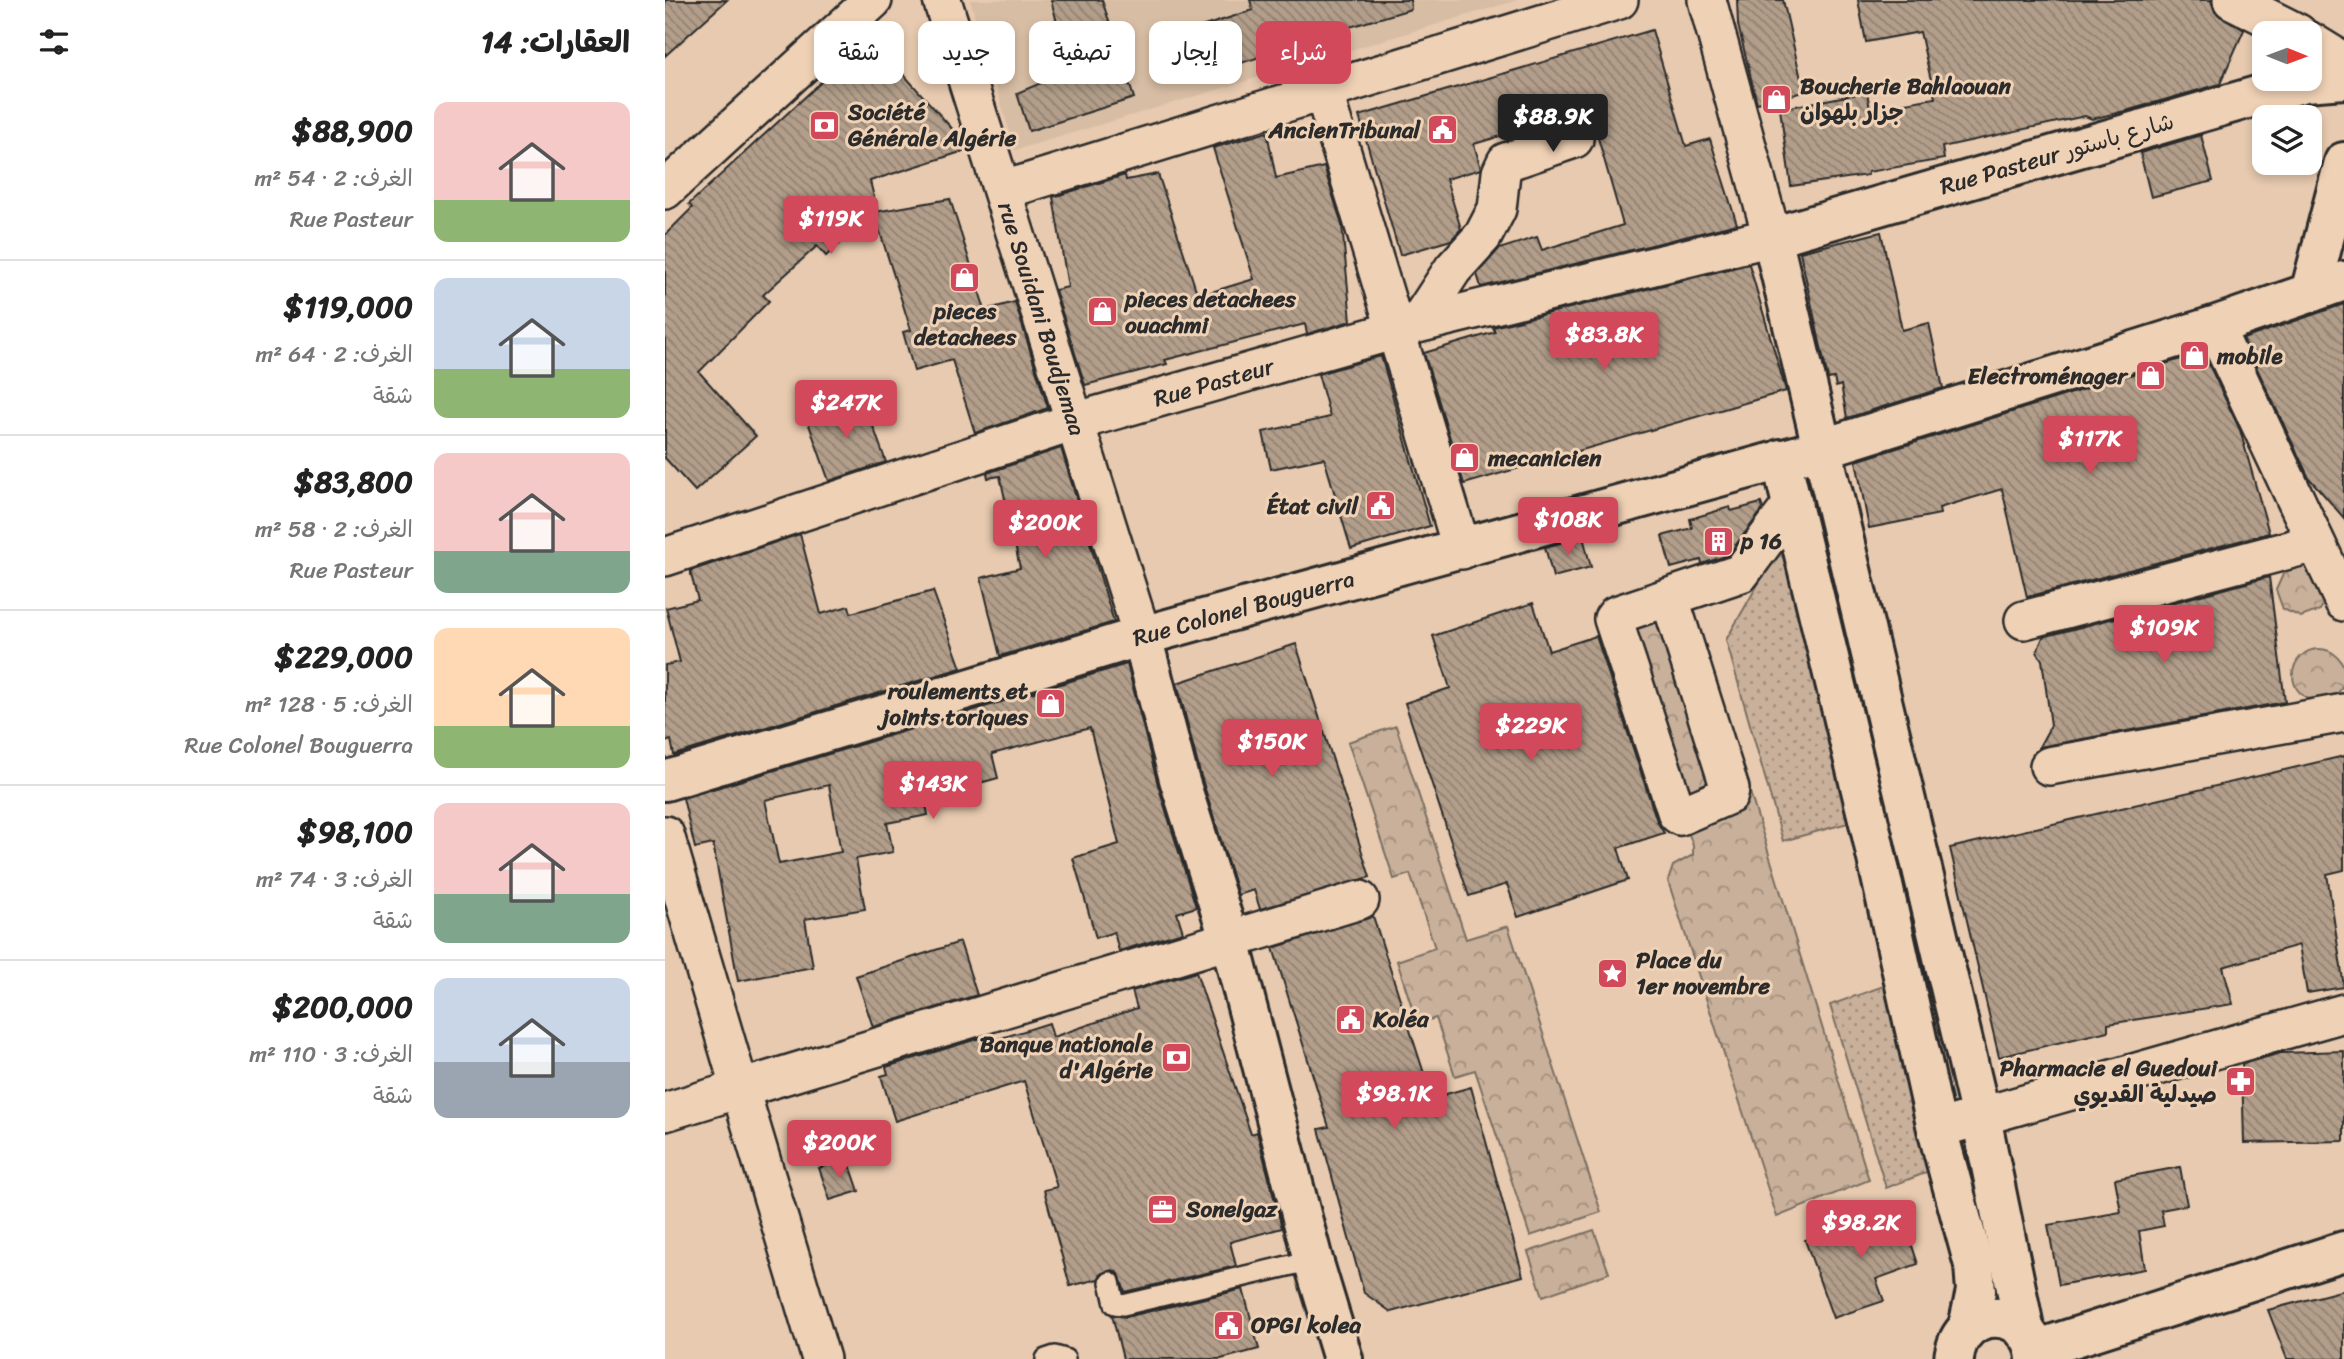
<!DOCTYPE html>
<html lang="ar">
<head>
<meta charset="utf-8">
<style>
  :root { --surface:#fff; --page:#f6f6f6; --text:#222; --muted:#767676; --line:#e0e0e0; --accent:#d1495b }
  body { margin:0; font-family:Sriracha,"Playpen Sans Arabic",sans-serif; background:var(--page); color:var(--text); direction:rtl; height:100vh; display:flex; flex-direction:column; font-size:26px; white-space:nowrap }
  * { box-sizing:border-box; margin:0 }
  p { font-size:23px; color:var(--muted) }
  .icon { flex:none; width:38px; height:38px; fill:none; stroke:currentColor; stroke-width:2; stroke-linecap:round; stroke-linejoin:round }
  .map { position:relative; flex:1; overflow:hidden; direction:ltr }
  .details { display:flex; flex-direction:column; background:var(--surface); width:665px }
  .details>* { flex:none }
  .guide { position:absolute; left:21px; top:21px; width:665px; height:63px; direction:rtl; display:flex; gap:14px }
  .needle { width:46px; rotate:91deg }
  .fabs { position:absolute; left:1587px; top:21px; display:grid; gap:14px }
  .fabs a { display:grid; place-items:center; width:70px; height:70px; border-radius:14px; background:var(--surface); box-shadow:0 4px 10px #0003; font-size:35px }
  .price { position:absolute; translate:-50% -60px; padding:0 16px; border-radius:7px; background:var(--accent); color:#fff; font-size:23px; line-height:46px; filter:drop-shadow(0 2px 4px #0008) }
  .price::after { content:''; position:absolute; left:50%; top:42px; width:21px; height:16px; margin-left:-10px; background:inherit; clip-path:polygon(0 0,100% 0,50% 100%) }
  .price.active { background:#222; color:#fff }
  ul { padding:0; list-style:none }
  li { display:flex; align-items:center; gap:21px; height:175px; padding:0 35px }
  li+li { border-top:2px solid var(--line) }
  li span { display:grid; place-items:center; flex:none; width:196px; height:140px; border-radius:14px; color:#555 }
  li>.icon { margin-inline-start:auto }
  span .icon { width:84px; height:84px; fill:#fffc; stroke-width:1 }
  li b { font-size:30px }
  h2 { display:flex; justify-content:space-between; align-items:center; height:84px; padding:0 35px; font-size:30px }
  .chip { padding:0 24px; border-radius:14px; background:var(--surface); box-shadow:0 4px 10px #0003; font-size:24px; line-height:63px }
  .chip.active { background:var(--accent); color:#fff }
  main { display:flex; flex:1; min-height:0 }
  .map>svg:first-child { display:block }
  .built { fill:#d7bda4 }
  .forest { fill:url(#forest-crowns); stroke:#7a6e62; stroke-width:2 }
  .garden { fill:url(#garden-dots); stroke:#7a6e62; stroke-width:2 }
  .building { fill:url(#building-back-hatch); stroke:#2b2b2b; stroke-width:2; fill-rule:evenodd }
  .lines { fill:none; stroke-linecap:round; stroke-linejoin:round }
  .service-casing { stroke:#2b2b2b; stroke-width:24 }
  .minor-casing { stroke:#2b2b2b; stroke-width:42 }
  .secondary-casing { stroke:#2b2b2b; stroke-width:44 }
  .primary-casing { stroke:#2b2b2b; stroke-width:44 }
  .service { stroke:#efd1b5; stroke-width:19 }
  .minor { stroke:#efd1b5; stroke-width:37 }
  .secondary { stroke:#efd1b5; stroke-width:38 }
  .primary { stroke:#efd1b5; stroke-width:38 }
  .labels { text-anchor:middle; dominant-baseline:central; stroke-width:6; stroke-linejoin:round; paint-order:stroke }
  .poi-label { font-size:23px; font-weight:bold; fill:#2b2b2b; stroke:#efd1b5; text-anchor:start }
  .street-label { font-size:23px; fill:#2b2b2b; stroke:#efd1b5 }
</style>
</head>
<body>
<main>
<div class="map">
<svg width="1679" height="1359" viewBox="0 0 1679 1359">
  <defs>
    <pattern id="forest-crowns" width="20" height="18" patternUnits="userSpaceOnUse" patternTransform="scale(1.75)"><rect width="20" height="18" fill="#c8b09a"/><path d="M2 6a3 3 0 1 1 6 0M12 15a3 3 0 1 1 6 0" fill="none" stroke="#a38f7e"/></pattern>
    <pattern id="garden-dots" width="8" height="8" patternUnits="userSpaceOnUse" patternTransform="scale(1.75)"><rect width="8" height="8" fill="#c8b09a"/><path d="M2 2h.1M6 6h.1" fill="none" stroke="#a38f7e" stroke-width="1.8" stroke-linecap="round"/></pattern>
    <pattern id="building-back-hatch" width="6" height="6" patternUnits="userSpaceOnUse" patternTransform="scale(1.75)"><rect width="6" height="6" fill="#b29e8a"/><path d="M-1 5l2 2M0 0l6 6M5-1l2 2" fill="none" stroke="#918171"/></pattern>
  </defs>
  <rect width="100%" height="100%" fill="#e7caaf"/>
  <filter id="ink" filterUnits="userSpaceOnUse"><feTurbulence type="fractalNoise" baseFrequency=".0143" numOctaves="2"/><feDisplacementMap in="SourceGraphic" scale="14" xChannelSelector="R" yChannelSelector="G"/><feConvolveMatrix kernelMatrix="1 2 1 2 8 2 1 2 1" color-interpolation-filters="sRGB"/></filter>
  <g filter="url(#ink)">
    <!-- built -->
    <polygon class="built" points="305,0 853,0 350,150"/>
    <!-- forest -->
    <g class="forest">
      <polygon points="1637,565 1647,567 1660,601 1655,610 1636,617 1618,609 1611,590 1619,572"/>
      <polygon points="1026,600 1204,1180 1112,1217 1003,881 1008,866 1028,855 1028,846 957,637 962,623"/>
      <circle cx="1654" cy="675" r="26"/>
      <polygon points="731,726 801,939 843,926 936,1212 865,1236 810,1070 790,1076 771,1018 752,1023 732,961 770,948 745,874 729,879 683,742"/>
      <polygon points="929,1230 944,1273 878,1296 863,1252"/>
    </g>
    <!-- garden -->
    <g class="garden">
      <polygon points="1118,541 1190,821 1118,841 1061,640"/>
      <polygon points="1227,983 1268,1170 1221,1188 1165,1005"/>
    </g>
    <!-- building -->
    <g class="building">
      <polygon points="0,0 62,0 0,56"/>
      <polygon points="386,0 437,0 469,98 364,131 352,93 405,71"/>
      <polygon points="585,0 745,0 746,9 647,38 648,40 526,79 512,35 588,10"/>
      <polygon points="1072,0 1118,0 1139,92 1092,103 1073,25"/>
      <polygon points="1193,0 1546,0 1550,12 1579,30 1555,84 1464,110 1427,119 1420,116 1277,147 1279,159 1203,172 1203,175 1126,186 1115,109 1202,92 1205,109 1270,98 1255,32 1201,42"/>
      <polygon points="987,30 1021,146 1045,139 1072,224 816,287 812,274 834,249 872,237 877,250 958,225 925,110 809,144 816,169 781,179 796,229 786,240 735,255 694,116"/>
      <polygon points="205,37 300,143 302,150 205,181 212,210 210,212 285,199 320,310 350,302 383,408 310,433 287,360 249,371 238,332 246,330 209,213 161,256 152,246 98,295 104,301 34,372 91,436 30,491 0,458 0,235 27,208 24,204"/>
      <polygon points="602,132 611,178 659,167 677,225 686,321 642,334 640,324 500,360 502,364 420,385 390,290 403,287 388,197 460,175 461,180 493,174 533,296 589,279 548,148"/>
      <polygon points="1536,135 1548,181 1486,197 1475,153"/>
      <polygon points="1216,232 1237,330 1264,323 1278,388 1182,418 1176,385 1171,387 1169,378 1163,379 1135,252"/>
      <polygon points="1084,264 1121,391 799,484 759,353 830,332 828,327"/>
      <polygon points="1679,304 1679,518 1644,478 1578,339"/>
      <polygon points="1538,352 1575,430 1604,533 1362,597 1337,489 1274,508 1275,514 1204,528 1191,461"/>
      <polygon points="716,356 765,526 686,549 659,458 606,469 598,432 665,417 653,374"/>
      <polygon points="198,398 221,462 164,481 142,419"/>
      <polygon points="396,448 449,622 335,656 316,578 355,568 335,476 323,478 322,473"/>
      <polygon points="1096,503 1098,509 1063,555 1037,564 1036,560 1006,568 997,536 1027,528 1025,519 1065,507 1066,511"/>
      <polygon points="135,534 156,614 184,606 186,613 268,591 296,668 9,755 6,740 0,742 0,665 15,662 1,608 33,600 25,571"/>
      <polygon points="918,537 926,567 888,577 880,547"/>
      <polygon points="1604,577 1620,702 1374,747 1386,725 1377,660 1372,652 1378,637"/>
      <polygon points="868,603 884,651 931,636 992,821 999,833 953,848 963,880 853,917 842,884 804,896 740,703 785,688 768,636"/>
      <polygon points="631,644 705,877 595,909 589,890 573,895 535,773 512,683"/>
      <path d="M462 664 493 785 531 907 512 913 518 932 454 951 449 932 431 938 408 858 454 844 425 728 327 754 333 778 260 798 263 815 222 823 228 852 191 859 200 909 140 919 148 967 73 981 48 844 30 848 18 798ZM164 785 176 852 114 864 100 800Z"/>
      <polygon points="1679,756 1679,870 1662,874 1679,987 1642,993 1634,945 1558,967 1568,1004 1443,1024 1443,1031 1334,1057 1285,848"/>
      <polygon points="708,916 767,1098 806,1087 858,1276 726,1312 699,1293 654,1129 664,1127 608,948"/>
      <polygon points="295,942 312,995 208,1027 191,976"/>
      <polygon points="531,972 586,1134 592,1132 617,1228 565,1242 571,1266 460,1292 454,1274 448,1270 437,1273 433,1279 405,1286 379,1190 392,1187 359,1081 230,1121 216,1076 223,1074 221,1067 325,1035 327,1041 384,1023 388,1037 472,1008 467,991"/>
      <polygon points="1679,1051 1679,1141 1579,1143 1577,1064 1616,1053"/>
      <polygon points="183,1159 194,1191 165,1200 154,1168"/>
      <polygon points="1515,1167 1522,1205 1496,1210 1499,1226 1474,1231 1480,1269 1394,1285 1383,1225 1456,1212 1450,1179"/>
      <polygon points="1234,1206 1253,1264 1211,1279 1219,1301 1168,1318 1140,1240"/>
      <polygon points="578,1289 594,1349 556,1359 458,1359 447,1315 461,1317"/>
      <polygon points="1679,1290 1679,1359 1622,1359 1603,1310"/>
    </g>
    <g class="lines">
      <defs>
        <g id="service">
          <polyline points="445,1282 450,1304 458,1305 648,1260"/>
          <polyline points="381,1359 390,1356 400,1359"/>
        </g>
        <g id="minor">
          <path id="s1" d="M277 0 477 636"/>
          <polyline points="1567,0 1633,33"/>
          <polyline points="1645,41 1679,62"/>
          <polyline points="658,90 797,550"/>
          <polyline points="0,190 208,0"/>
          <polyline points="339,190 954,0"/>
          <polyline points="752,324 788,269 818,236 832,209 836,173 841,162 909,139"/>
          <polyline points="1549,326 1679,602"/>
          <path id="s2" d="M0 557 409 422 752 324 1107 237 1042 0"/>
          <polyline points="1005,599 1065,789 1064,795 1015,816 1012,814 948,619 951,615 1076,573 1128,503"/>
          <polyline points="1359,620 1650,543"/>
          <polyline points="1384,766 1679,713"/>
          <polyline points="0,835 75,1089 695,900"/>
          <polyline points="0,1112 75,1089 156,1359"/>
          <polyline points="1272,1129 1679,1013"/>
        </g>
        <g id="secondary">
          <polyline points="1645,293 1679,162"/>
          <polyline points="1116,459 1205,827 1272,1129 1309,1265 1311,1291 1303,1327"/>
          <polyline points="477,636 514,779 565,941 648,1260 678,1359"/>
          <path id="s3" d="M0 781 477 636 1159 448 1549 326 1679 281"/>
          <polyline points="1360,1332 1316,1117 1107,237 1640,82 1679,79"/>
        </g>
        <g id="primary">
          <polyline points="1370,1350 1679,1251"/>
          <path d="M1289 1359C1294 1303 1368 1305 1371 1359"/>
        </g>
      </defs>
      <!-- service casing -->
      <use href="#service" class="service-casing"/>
      <!-- minor casing -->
      <use href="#minor" class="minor-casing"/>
      <!-- secondary casing -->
      <use href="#secondary" class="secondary-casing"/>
      <!-- primary casing -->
      <use href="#primary" class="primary-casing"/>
      <!-- service -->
      <use href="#service" class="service"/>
      <!-- minor -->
      <use href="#minor" class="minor"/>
      <!-- secondary -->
      <use href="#secondary" class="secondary"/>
      <!-- primary -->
      <use href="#primary" class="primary"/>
    </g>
  </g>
  <!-- icons -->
  <defs>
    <symbol id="shop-square" viewBox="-11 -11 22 22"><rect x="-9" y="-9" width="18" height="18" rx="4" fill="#d1495b" stroke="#efd1b5"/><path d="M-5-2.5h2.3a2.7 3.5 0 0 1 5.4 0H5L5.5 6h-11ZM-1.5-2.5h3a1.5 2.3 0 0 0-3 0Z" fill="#fff"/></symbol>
    <symbol id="bank-square" viewBox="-11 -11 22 22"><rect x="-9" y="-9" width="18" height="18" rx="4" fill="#d1495b" stroke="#efd1b5"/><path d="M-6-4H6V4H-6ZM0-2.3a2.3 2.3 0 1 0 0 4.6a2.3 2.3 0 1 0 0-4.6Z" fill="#fff"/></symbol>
    <symbol id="civic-square" viewBox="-11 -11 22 22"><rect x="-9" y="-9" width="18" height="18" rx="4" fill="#d1495b" stroke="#efd1b5"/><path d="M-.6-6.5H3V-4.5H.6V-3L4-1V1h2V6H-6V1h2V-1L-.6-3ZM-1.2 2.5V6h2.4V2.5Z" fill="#fff"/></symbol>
    <symbol id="building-square" viewBox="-11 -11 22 22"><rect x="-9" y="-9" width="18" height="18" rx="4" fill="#d1495b" stroke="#efd1b5"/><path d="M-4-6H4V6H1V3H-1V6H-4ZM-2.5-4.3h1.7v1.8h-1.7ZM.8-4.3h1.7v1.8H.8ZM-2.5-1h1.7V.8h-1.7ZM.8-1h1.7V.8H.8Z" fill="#fff"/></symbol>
    <symbol id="sight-square" viewBox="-11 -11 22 22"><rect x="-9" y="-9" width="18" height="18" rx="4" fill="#d1495b" stroke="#efd1b5"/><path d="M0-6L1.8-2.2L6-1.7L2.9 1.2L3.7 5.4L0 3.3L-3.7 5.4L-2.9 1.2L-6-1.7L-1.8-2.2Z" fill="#fff"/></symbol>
    <symbol id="pharmacy-square" viewBox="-11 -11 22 22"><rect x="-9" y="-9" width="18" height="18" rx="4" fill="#d1495b" stroke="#efd1b5"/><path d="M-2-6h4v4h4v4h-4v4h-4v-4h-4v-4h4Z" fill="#fff"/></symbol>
    <symbol id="office-square" viewBox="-11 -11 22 22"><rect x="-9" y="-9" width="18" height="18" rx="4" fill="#d1495b" stroke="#efd1b5"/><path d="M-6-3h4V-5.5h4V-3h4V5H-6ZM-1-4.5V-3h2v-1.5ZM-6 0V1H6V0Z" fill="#fff"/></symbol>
  </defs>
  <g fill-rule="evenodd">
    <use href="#shop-square" x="1094" y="82" width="35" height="35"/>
    <use href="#bank-square" x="142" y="108" width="35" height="35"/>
    <use href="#civic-square" x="760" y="112" width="35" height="35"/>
    <use href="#shop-square" x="282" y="260" width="35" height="35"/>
    <use href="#shop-square" x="420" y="294" width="35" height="35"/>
    <use href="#shop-square" x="1512" y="338" width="35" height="35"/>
    <use href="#shop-square" x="1468" y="358" width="35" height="35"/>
    <use href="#shop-square" x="782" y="440" width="35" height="35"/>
    <use href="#civic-square" x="698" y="488" width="35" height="35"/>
    <use href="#building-square" x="1036" y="524" width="35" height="35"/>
    <use href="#shop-square" x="368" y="686" width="35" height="35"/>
    <use href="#sight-square" x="930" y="956" width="35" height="35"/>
    <use href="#civic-square" x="668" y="1002" width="35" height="35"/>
    <use href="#bank-square" x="494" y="1040" width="35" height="35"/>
    <use href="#pharmacy-square" x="1558" y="1064" width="35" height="35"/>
    <use href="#office-square" x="480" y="1192" width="35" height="35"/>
    <use href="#civic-square" x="546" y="1308" width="35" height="35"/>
  </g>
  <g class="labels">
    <!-- poi labels -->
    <g class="poi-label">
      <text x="1135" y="86">Boucherie Bahlaouan<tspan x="1135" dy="26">جزار بلهوان</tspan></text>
      <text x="183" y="112">Société<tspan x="183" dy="26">Générale Algérie</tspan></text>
      <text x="755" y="130" text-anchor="end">AncienTribunal</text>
      <text x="460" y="299">pieces detachees<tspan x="460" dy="26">ouachmi</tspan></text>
      <text x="300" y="311" text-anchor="middle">pieces<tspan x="300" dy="26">detachees</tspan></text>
      <text x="1552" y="356">mobile</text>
      <text x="1462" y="376" text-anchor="end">Electroménager</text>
      <text x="823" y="458">mecanicien</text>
      <text x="693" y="506" text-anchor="end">État civil</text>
      <text x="1076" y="541">p 16</text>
      <text x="363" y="691" text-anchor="end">roulements et<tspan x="363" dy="26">joints toriques</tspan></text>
      <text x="971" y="960">Place du<tspan x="971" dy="26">1er novembre</tspan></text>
      <text x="708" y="1019">Koléa</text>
      <text x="488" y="1044" text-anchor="end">Banque nationale<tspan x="488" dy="26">d'Algérie</tspan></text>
      <text x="1552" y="1068" text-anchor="end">Pharmacie el Guedoui<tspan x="1552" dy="26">صيدلية القديوي</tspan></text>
      <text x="521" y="1209">Sonelgaz</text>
      <text x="586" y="1325">OPGI kolea</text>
    </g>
    <!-- street labels -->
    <g class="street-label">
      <text transform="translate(1392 154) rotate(-16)">Rue Pasteur شارع باستور</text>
      <text stroke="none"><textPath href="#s1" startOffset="334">rue Souidani Boudjemaa</textPath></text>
      <text stroke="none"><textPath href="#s2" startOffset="576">Rue Pasteur</textPath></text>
      <text stroke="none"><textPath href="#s3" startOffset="604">Rue Colonel Bouguerra</textPath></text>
    </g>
  </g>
</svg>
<div class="fabs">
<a><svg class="needle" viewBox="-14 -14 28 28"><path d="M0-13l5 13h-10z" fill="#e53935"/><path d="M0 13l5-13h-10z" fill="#767676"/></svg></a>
<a><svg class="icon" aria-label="layers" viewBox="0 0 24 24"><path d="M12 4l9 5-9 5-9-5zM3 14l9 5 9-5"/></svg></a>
</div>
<b class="price active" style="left:888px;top:154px">$88.9K</b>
<b class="price" style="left:166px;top:256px">$119K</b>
<b class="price" style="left:939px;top:372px">$83.8K</b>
<b class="price" style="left:181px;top:440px">$247K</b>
<b class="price" style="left:1425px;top:476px">$117K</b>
<b class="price" style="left:903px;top:557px">$108K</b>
<b class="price" style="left:380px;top:560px">$200K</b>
<b class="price" style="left:1499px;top:665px">$109K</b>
<b class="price" style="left:866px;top:763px">$229K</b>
<b class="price" style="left:607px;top:779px">$150K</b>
<b class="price" style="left:268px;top:821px">$143K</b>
<b class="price" style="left:729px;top:1131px">$98.1K</b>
<b class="price" style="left:174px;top:1180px">$200K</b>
<b class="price" style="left:1196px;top:1260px">$98.2K</b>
<div class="guide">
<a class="chip active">شراء</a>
<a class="chip">إيجار</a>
<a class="chip">تصفية</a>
<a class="chip">جديد</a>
<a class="chip">شقة</a>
</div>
</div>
<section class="details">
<h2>العقارات: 14<svg class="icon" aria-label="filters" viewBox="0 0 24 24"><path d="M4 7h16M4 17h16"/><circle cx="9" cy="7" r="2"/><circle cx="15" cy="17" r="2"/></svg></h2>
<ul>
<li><span style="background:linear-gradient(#f6c9c9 70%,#8fb573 0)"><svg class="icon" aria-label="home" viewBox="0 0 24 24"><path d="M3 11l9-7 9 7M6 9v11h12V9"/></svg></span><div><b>$88,900</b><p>الغرف: 2 · 54 m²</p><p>Rue Pasteur</p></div></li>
<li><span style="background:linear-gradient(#c9d6e8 65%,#8fb573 0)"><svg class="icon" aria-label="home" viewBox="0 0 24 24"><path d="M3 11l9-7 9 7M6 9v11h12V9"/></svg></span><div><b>$119,000</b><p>الغرف: 2 · 64 m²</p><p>شقة</p></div></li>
<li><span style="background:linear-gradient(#f6c9c9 70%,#7fa58c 0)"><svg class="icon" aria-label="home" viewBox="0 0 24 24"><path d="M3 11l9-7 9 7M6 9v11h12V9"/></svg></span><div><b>$83,800</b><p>الغرف: 2 · 58 m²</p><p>Rue Pasteur</p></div></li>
<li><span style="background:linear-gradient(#ffd9b3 70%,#8fb573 0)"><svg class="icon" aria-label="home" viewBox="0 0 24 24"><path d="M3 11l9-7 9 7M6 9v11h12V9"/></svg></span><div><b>$229,000</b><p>الغرف: 5 · 128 m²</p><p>Rue Colonel Bouguerra</p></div></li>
<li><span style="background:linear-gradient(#f6c9c9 65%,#7fa58c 0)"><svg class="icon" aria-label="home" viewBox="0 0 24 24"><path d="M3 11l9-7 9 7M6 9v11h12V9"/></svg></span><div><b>$98,100</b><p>الغرف: 3 · 74 m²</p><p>شقة</p></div></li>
<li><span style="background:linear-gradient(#c9d6e8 60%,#9aa5b1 0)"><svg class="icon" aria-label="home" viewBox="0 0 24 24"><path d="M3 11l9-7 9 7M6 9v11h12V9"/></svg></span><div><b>$200,000</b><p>الغرف: 3 · 110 m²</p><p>شقة</p></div></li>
</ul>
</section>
</main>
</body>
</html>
